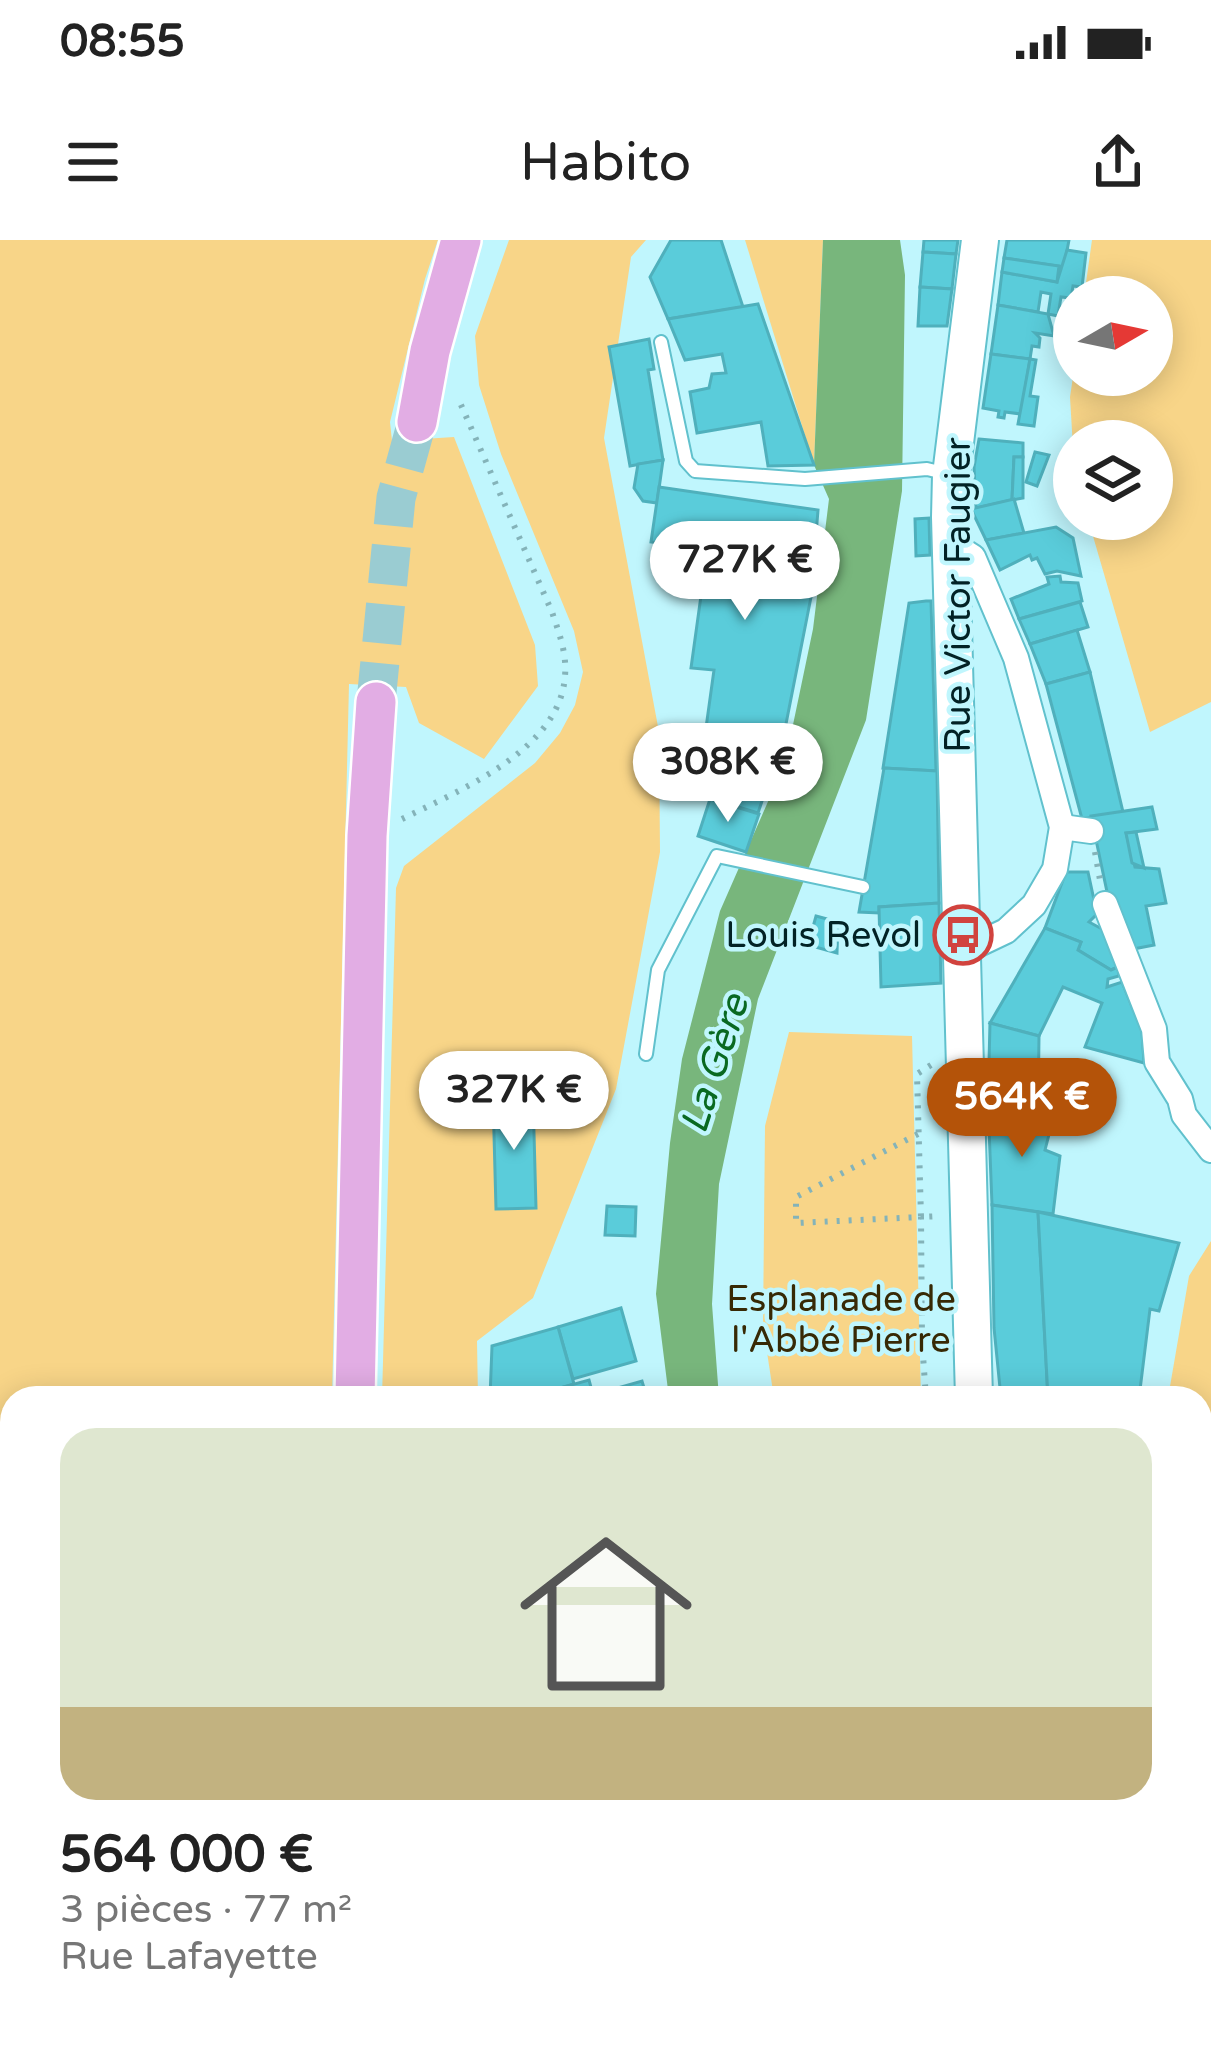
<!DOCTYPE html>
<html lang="fr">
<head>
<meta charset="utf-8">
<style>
  :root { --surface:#fff; --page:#f2f2f2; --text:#222; --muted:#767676; --line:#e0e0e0; --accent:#b45309 }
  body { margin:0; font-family:"Varela Round",sans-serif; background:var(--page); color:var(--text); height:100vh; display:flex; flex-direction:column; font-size:45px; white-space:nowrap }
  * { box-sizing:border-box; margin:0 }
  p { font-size:39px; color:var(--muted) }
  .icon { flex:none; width:66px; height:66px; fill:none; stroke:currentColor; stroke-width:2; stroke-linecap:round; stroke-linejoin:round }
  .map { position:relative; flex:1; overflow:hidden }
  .details { position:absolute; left:0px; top:1146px; width:1212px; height:660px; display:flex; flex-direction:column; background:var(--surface); border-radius:36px 36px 0 0; box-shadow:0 6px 30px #0003 }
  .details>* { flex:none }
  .needle { width:78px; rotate:81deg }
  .tools { position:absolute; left:1053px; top:36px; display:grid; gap:24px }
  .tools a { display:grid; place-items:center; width:120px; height:120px; border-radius:50%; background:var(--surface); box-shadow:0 6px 30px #0003; font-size:60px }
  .price { position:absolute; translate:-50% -102px; padding:0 27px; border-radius:42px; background:#fff; color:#222; font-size:39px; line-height:78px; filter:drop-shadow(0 3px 6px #0008) }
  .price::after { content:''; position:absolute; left:50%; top:72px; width:36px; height:27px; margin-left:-18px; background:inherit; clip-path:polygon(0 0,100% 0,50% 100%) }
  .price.current { background:var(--accent); color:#fff }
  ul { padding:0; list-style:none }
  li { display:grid; align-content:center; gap:24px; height:636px; padding:0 60px }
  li+li { border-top:3px solid var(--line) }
  li span { display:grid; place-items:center; height:372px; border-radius:36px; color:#555 }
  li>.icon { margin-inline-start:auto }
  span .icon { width:216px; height:216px; fill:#fffc; stroke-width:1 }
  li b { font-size:51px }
  .status { display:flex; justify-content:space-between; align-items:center; height:84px; padding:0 60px; background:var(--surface); direction:ltr }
  .status svg { height:33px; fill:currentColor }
  header { display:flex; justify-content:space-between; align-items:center; height:156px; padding:0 60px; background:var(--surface); font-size:54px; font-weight:600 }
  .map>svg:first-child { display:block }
  .green { fill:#f8d588 }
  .water { fill:#78b67c }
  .building { fill:#5accda; stroke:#4fb0bc; stroke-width:3 }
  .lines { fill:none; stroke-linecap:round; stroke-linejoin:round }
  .primary-tunnel { stroke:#9accd2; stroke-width:39; stroke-dasharray:39 20; stroke-linecap:butt }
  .lane-casing { stroke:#61c1cd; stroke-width:16 }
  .street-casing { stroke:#61c1cd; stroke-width:28 }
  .secondary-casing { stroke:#61c1cd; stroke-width:40 }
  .primary-casing { stroke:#fff; stroke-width:44 }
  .path { stroke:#84b3b9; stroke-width:6; stroke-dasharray:3 9; stroke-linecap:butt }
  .lane { stroke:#fff; stroke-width:12 }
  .street { stroke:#fff; stroke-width:24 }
  .secondary { stroke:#fff; stroke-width:36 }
  .primary { stroke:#e2ade4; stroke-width:39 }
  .labels { text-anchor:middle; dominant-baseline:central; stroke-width:9; stroke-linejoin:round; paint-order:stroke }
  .street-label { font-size:36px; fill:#022225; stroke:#c0f6fd }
  .poi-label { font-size:36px; fill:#022225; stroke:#c0f6fd; text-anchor:end }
  .park-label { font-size:36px; fill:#372905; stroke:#c0f6fd }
  .water-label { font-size:39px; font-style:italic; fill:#096921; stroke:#c0f6fd }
</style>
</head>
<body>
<div class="status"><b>08:55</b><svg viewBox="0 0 49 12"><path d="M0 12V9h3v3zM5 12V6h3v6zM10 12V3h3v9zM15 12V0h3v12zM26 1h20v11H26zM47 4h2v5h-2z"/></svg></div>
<header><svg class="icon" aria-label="menu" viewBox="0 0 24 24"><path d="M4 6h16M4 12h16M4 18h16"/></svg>Habito<svg class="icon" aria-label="share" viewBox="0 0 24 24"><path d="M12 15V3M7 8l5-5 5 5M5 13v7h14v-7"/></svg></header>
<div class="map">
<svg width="1211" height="1806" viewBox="0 0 1211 1806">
  <rect width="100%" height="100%" fill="#c0f6fd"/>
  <!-- green -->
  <g class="green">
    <polygon points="0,0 438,0 425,39 390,182 392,201 454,197 535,405 538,446 484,519 419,483 406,447 349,444 332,1158 12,1158 12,1794 388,1794 389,1806 0,1806 0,1569 3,1566 0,1560"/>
    <polygon points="509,0 646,0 631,17 604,198 659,492 660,612 616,849 533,1058 477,1101 478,1158 382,1158 396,648 404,626 535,523 560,493 575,465 583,432 574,391 501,214 479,145 475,96"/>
    <polygon points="745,0 823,0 814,225"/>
    <polygon points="1092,0 1211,0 1211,462 1150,492 1088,279 1152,279 1152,201 1074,201 1074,225 1070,157 1074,130 1074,135 1152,135 1152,57 1084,57"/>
    <polygon points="789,792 912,796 921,1158 774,1158 763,1086 765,886"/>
    <polygon points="1211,1001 1211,1405 1200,1410 1200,1158 1168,1158 1189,1036"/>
    <polygon points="479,1794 894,1794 902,1806 481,1806"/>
  </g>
  <!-- water -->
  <polygon class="water" points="823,0 900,0 905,35 902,251 866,480 758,759 719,944 712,1064 719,1158 669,1158 656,1054 670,903 682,819 720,671 785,523 813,389 829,259 814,225"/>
  <!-- building -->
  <g class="building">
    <polygon points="671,0 721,0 743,67 668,79 650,37"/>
    <polygon points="924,0 958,0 956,14 923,12"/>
    <polygon points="1007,0 1069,0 1064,27 1004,18"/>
    <polygon points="1067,10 1086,13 1082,47 1073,46 1071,58 1061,57 1058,76 1048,74 1051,54 1041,52 1038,72 998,65 1002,32 1057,42"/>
    <polygon points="923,12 956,14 952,49 920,47"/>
    <polygon points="1004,18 1059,26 1057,42 1002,32"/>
    <polygon points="920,47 952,49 947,86 918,86"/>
    <polygon points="758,64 814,225 768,226 761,182 697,193 690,152 709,148 712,134 726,133 722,114 685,120 668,79"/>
    <polygon points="998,65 1048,74 1054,96 1035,93 1040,98 1039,107 1032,106 1030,119 991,114"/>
    <polygon points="649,99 654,129 648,130 663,220 630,226 609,107"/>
    <polygon points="991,114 1030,119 1021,174 1005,172 1004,178 998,177 999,171 983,168"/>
    <polygon points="1030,119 1036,120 1030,156 1038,157 1034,186 1018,184"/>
    <polygon points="979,199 1023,203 1023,217 1014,217 1012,260 976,268 974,227"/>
    <polygon points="1035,212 1049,215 1037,246 1026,242"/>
    <polygon points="1014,217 1023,217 1023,258 1012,260"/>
    <polygon points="663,220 657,263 643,261 634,248 638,224"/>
    <polygon points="659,247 818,270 811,357 783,499 758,573 722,562 705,495 714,430 691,428 705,327 688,325 690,307 651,302"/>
    <polygon points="1014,259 1024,293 986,300 971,269"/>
    <polygon points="929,278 930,315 916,316 915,279"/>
    <polygon points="1056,287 1073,298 1081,336 1057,331 1045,334 1037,318 1032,320 1030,315 1000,330 986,300"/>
    <polygon points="1060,336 1061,342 1078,343 1082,361 1019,379 1011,359 1049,344 1047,337"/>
    <polygon points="926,361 931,361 936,531 883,528 909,363"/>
    <polygon points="1080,362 1088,387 1030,404 1019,379"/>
    <polygon points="1077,390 1090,432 1046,444 1030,404"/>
    <polygon points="1090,432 1123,572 1082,579 1046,444"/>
    <polygon points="884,528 937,531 939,663 879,667 879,673 859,672"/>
    <polygon points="710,559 759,574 746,612 698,596"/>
    <polygon points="1152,567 1157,589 1126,593 1135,627 1159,629 1166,663 1146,666 1154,705 1128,710 1110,666 1091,576"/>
    <polygon points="1136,592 1144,628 1132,623 1126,593"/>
    <polygon points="1066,632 1088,632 1097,674 1089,682 1102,689 1118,727 1111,730 1078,710 1081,702 1045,688"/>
    <polygon points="939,663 941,743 881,747 879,667"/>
    <polygon points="816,676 838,682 837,713 808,705"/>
    <polygon points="1045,688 1081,702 1078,710 1111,730 1118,727 1119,736 1108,739 1107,747 1122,742 1142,791 1144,823 1085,807 1102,763 1063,747 1039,796 990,783"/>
    <polygon points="990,783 1039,796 1038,875 988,862"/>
    <polygon points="533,856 536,968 496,969 493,857"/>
    <polygon points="988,862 1053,879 1045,910 1060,916 1053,974 992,965"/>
    <polygon points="992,965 1038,972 1048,1158 1001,1158 994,1088"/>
    <polygon points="607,966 636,967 635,996 605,995"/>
    <polygon points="1038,972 1179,1003 1159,1071 1150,1069 1139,1158 1048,1158"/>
    <polygon points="621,1068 636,1121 573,1139 558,1087"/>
    <polygon points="558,1087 574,1144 560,1148 563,1158 490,1158 492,1106"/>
    <polygon points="589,1140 593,1155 642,1141 647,1158 563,1158 560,1148"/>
    <polygon points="1200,1428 1211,1444 1211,1528 1203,1521 1200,1523"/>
    <polygon points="1203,1521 1211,1528 1211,1584 1200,1570 1200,1523"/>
    <polygon points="1200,1644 1211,1658 1211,1756 1200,1762"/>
    <polygon points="1054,1794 1144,1794 1123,1806 1061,1806"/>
  </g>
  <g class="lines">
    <!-- primary-tunnel -->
    <polyline class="primary-tunnel" points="376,462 396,258 417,182"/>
    <defs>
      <g id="lane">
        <polyline points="661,102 686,221 695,231 805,239 927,229 944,233"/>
        <polyline points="646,814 658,730 717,616 863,647"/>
      </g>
      <g id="street">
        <polyline points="951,303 973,317 1016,418 1062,587 1055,629 1034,665 1006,691 964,711"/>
        <polyline points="1062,587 1091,591"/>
        <polyline points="1105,664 1154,789 1157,822 1180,859 1184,875 1211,910"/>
      </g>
      <g id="secondary">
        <polyline points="974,1158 950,277 951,235 980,0"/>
        <polyline points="1200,1611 1211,1626"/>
      </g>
      <g id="primary">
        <polyline points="417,182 430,111 461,0"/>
        <polyline points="355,1158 367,596 376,462"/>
        <polyline points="438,1794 440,1806"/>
      </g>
    </defs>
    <!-- lane casing -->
    <use href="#lane" class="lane-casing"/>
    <!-- street casing -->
    <use href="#street" class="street-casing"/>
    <!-- secondary casing -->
    <use href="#secondary" class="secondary-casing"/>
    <!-- primary casing -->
    <use href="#primary" class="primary-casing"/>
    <!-- path -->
    <g class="path">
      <path d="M402 579C460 550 560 510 565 436 567 413 559 393 552 372L458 158"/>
      <polyline points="1095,612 1100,640"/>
      <polyline points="931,825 917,834 921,977 940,976"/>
      <polyline points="918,894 796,957 796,983 921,977 922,1101 926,1158"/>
    </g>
    <!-- lane -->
    <use href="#lane" class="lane"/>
    <!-- street -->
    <use href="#street" class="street"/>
    <!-- secondary -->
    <use href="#secondary" class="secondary"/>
    <!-- primary -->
    <use href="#primary" class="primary"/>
  </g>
  <!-- icons -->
  <defs>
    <symbol id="bus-ring" viewBox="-11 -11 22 22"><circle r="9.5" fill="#c0f6fd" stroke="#d1433e" stroke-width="1.5"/><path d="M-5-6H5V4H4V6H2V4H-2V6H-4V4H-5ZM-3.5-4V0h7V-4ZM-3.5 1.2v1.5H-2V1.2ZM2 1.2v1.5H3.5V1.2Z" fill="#d1433e"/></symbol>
  </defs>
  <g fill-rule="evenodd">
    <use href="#bus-ring" x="930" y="662" width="66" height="66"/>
  </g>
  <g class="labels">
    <!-- street labels -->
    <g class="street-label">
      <text transform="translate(958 355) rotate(-90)">Rue Victor Faugier</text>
    </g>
    <!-- poi labels -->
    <g class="poi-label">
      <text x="921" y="695">Louis Revol</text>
    </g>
    <!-- park labels -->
    <g class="park-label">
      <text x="841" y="1059">Esplanade de<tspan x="841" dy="41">l'Abbé Pierre</tspan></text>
    </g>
    <!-- water labels -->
    <g class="water-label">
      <text transform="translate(715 824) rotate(-72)">La Gère</text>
    </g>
  </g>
</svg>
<div class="tools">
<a><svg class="needle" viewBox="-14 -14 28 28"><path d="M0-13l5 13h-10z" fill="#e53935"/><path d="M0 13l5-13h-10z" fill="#767676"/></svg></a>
<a><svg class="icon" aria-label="layers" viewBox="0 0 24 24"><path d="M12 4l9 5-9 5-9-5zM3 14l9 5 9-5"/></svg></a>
</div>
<b class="price" style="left:745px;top:383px">727K €</b>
<b class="price" style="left:728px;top:585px">308K €</b>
<b class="price" style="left:514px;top:913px">327K €</b>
<b class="price current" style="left:1022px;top:920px">564K €</b>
<section class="details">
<ul>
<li><span style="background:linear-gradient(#dfe7d0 75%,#c2b280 0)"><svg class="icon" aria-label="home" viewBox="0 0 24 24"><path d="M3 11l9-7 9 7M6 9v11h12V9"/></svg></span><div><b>564 000 €</b><p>3 pièces · 77 m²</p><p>Rue Lafayette</p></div></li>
</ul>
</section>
</div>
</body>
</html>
